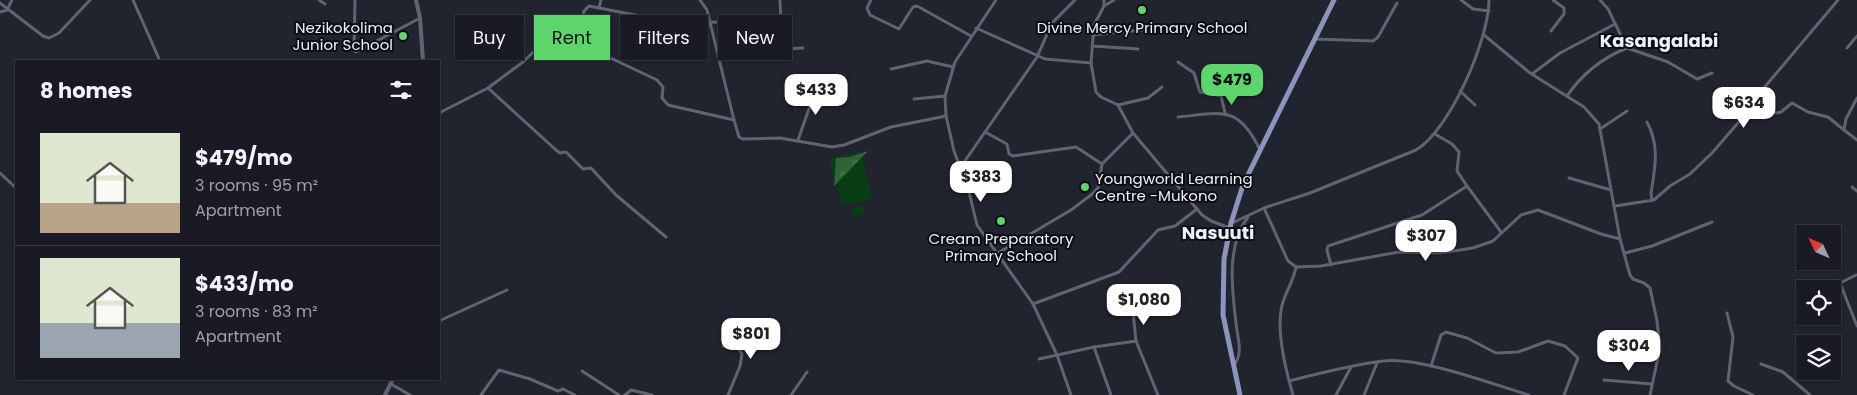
<!DOCTYPE html>
<html lang="en">
<head>
<meta charset="utf-8">
<style>
  :root { --surface:#191a23; --page:#22232b; --text:#f1f3f6; --muted:#9fa1a6; --line:#373841; --accent:#5dd56c }
  body { margin:0; font-family:Poppins,sans-serif; background:var(--page); color:var(--text); height:100vh; display:flex; flex-direction:column; font-size:19px; white-space:nowrap }
  * { box-sizing:border-box; margin:0 }
  p { font-size:16px; color:var(--muted) }
  .icon { flex:none; width:28px; height:28px; fill:none; stroke:currentColor; stroke-width:2; stroke-linecap:round; stroke-linejoin:round }
  .map { position:relative; flex:1; overflow:hidden }
  .panel { position:absolute; left:15px; top:60px; width:425px; height:320px; display:flex; flex-direction:column; background:var(--surface); border-radius:0px; box-shadow:0 1px 4px #0004,0 0 0 1px var(--line) }
  .panel>* { flex:none }
  .banner { position:absolute; left:455px; top:15px; width:475px; height:45px; display:flex; gap:10px }
  .needle { width:32px; rotate:314deg }
  .controls { position:absolute; left:1796px; top:225px; display:grid; gap:10px }
  .controls a { display:grid; place-items:center; width:45px; height:45px; border-radius:0px; background:var(--surface); box-shadow:0 1px 4px #0004,0 0 0 1px var(--line); font-size:25px }
  .price { position:absolute; translate:-50% -42px; padding:0 11px; border-radius:10px; background:#fff; color:#222; font-size:16px; line-height:32px; filter:drop-shadow(0 1px 2px #0008) }
  .price::after { content:''; position:absolute; left:50%; top:30px; width:15px; height:11px; margin-left:-8px; background:inherit; clip-path:polygon(0 0,100% 0,50% 100%) }
  .price.active { background:var(--accent); color:#111 }
  ul { padding:0; list-style:none }
  li { display:flex; align-items:center; gap:15px; height:125px; padding:0 25px }
  li+li { border-top:1px solid var(--line) }
  li span { display:grid; place-items:center; flex:none; width:140px; height:100px; border-radius:0px; color:#555 }
  li>.icon { margin-inline-start:auto }
  span .icon { width:60px; height:60px; fill:#fffc; stroke-width:1 }
  li b { font-size:21px }
  h2 { display:flex; justify-content:space-between; align-items:center; height:60px; padding:0 25px; font-size:21px }
  .chip { padding:0 18px; border-radius:0px; background:var(--surface); box-shadow:0 1px 4px #0004,0 0 0 1px var(--line); font-size:18px; line-height:45px }
  .chip.active { background:var(--accent); color:#111 }
  .map>svg:first-child { display:block }
  .green { fill:#093d13 }
  .forest { fill:url(#forest-crowns) }
  .lines { fill:none; stroke-linecap:round; stroke-linejoin:round }
  .minor { stroke:#606371; stroke-width:3 }
  .tertiary { stroke:#606371; stroke-width:4 }
  .primary { stroke:#8c93bd; stroke-width:5 }
  .poi-dot { fill:#5dd56c; stroke:#0c0d12; stroke-width:2 }
  .labels { text-anchor:middle; dominant-baseline:central; stroke-width:4; stroke-linejoin:round; paint-order:stroke }
  .poi-label { font-size:15px; fill:#eef0f8; stroke:#0c0d12 }
  .quarter-label { font-size:18px; font-weight:bold; fill:#eef0f8; stroke:#0c0d12 }
</style>
</head>
<body>
<div class="map">
<svg width="1857" height="395" viewBox="0 0 1857 395">
  <defs>
    <pattern id="forest-crowns" width="20" height="18" patternUnits="userSpaceOnUse" patternTransform="scale(1.25)"><rect width="20" height="18" fill="#306335"/><path d="M2 6a3 3 0 1 1 6 0M12 15a3 3 0 1 1 6 0" fill="none" stroke="#4e7a53"/></pattern>
  </defs>
  <rect width="100%" height="100%" fill="#21232f"/>
  <!-- green -->
  <g class="green">
    <polygon points="860,151 872,198 842,206 829,159"/>
    <polygon points="863,205 865,213 853,217 851,209"/>
  </g>
  <!-- forest -->
  <polygon class="forest" points="868,151 834,186 836,158 850,157"/>
  <g class="lines">
    <!-- minor -->
    <g class="minor">
      <polyline points="133,0 160,61"/>
      <polyline points="319,0 325,4"/>
      <polyline points="355,0 354,50 356,52 420,18"/>
      <polyline points="700,0 707,10 734,120 739,137 743,139 780,138 832,147 844,145 891,127 946,116"/>
      <polyline points="780,0 782,49 803,48"/>
      <polyline points="871,0 867,8 870,15 899,29 913,7 917,6 971,36"/>
      <polyline points="996,0 955,62 945,96 946,116 954,151 968,188 977,225 1033,304 1057,355 1071,395"/>
      <polyline points="1104,0 1104,6"/>
      <polyline points="1114,0 1104,6 1094,25 1091,63 1096,92 1101,97 1118,105 1133,133 1202,215 1211,221 1230,228"/>
      <polyline points="1461,0 1473,9 1489,11"/>
      <polyline points="1600,0 1608,9 1627,48 1668,62 1697,79 1712,73"/>
      <polyline points="0,3 43,36 49,38 59,33 90,0"/>
      <polyline points="599,8 601,0"/>
      <polyline points="0,12 7,10 12,0"/>
      <polyline points="976,28 1045,59 1091,63"/>
      <polyline points="1551,31 1564,14 1564,8 1553,0"/>
      <polyline points="1093,35 1151,29"/>
      <polyline points="1484,35 1530,73 1584,107 1599,124 1620,239 1630,275 1633,279 1644,283 1650,288 1657,321 1660,348 1650,395"/>
      <polyline points="1315,39 1373,41 1378,37 1397,3"/>
      <polyline points="574,45 584,11 589,6 666,21 751,23"/>
      <polyline points="1092,46 1138,49"/>
      <polyline points="1847,48 1857,36"/>
      <polyline points="718,57 782,49"/>
      <polyline points="1178,62 1194,73 1200,92 1221,96 1225,113"/>
      <polyline points="891,69 927,61 953,67"/>
      <polyline points="1532,74 1560,53 1615,24"/>
      <polyline points="488,88 556,150 560,153 566,152 583,169 591,168 616,195 666,237"/>
      <polyline points="1460,91 1475,105"/>
      <path d="M1567 96C1582 74 1602 58 1627 48"/>
      <polyline points="1857,98 1846,119 1844,130 1857,140"/>
      <polyline points="914,99 945,96"/>
      <polyline points="1755,99 1776,113 1781,112 1792,103 1808,112 1828,117 1844,130"/>
      <polyline points="1118,105 1148,98 1162,87"/>
      <polyline points="439,113 488,88 523,62 546,40 574,45 600,53 657,80 663,87 662,98 668,105 734,120"/>
      <path d="M1178 117C1221 113 1238 104 1260 150"/>
      <path d="M1647 122C1660 146 1655 168 1651 193L1652 200"/>
      <polyline points="1600,129 1627,111"/>
      <polyline points="985,132 1007,144 1009,154 1013,156 1076,147 1102,164"/>
      <polyline points="1435,134 1452,144 1459,152 1457,171 1467,186"/>
      <polyline points="798,140 817,86"/>
      <polyline points="960,168 1037,57 1052,23 1075,0"/>
      <polyline points="0,173 16,188"/>
      <polyline points="1569,178 1611,190"/>
      <polyline points="1852,187 1857,191"/>
      <polyline points="1615,206 1654,200 1670,186 1690,174 1712,153 1750,109 1758,95 1838,0"/>
      <polyline points="1264,208 1288,261 1296,267 1321,266 1399,252 1440,253 1473,248 1493,241 1521,215 1538,210 1601,234 1620,239"/>
      <path d="M1232 223 1264 208 1310 193 1416 150C1450 130 1489 39 1489 0"/>
      <polyline points="998,253 1071,210 1091,195 1098,188 1102,164 1133,133"/>
      <polyline points="1625,253 1652,246 1712,222"/>
      <polyline points="1331,265 1327,250 1328,246 1422,215 1467,186 1501,232"/>
      <polyline points="1856,275 1840,283 1857,326"/>
      <polyline points="1033,304 1119,272 1158,230 1175,226 1197,209"/>
      <polyline points="1133,312 1136,341"/>
      <polyline points="1727,313 1733,337 1728,381 1734,386 1753,395"/>
      <polyline points="439,321 507,290"/>
      <polyline points="723,346 739,349 742,354 740,366 728,395"/>
      <polyline points="1094,347 1111,395"/>
      <polyline points="1039,359 1094,347 1136,341 1158,395"/>
      <polyline points="1761,364 1783,372 1810,395"/>
      <path d="M1234 365C1244 353 1237 337 1236 323 1232 290 1226 245 1248 217"/>
      <polyline points="1431,366 1441,335 1446,332 1467,338 1496,353 1518,352 1548,341 1565,346 1578,358 1564,395"/>
      <polyline points="582,371 619,395"/>
      <polyline points="1604,380 1652,384"/>
      <path d="M1289 381C1320 373 1352 365 1383 361 1418 356 1492 384 1529 395"/>
      <polyline points="391,384 410,395"/>
      <polyline points="481,395 499,370 530,379 558,391 563,389 575,395"/>
      <polyline points="625,395 631,390 652,395"/>
      <polyline points="791,395 807,372"/>
      <path d="M1293 395C1286 371 1277 336 1281 311 1282 297 1293 284 1296 267"/>
      <polyline points="1336,395 1351,367"/>
      <polyline points="1364,395 1377,363"/>
    </g>
    <!-- tertiary -->
    <g class="tertiary">
      <polyline points="416,0 420,18 423,61"/>
      <polyline points="385,395 393,379"/>
    </g>
    <!-- primary -->
    <polyline class="primary" points="1240,395 1223,315 1224,259 1231,223 1243,185 1334,0"/>
  </g>
  <!-- markers -->
  <g class="poi-dot">
    <circle cx="1142" cy="10" r="5"/>
    <circle cx="403" cy="36" r="5"/>
    <circle cx="1085" cy="187" r="5"/>
    <circle cx="1001" cy="221" r="5"/>
  </g>
  <g class="labels">
    <!-- poi labels -->
    <g class="poi-label">
      <text x="393" y="27" text-anchor="end">Nezikokolima<tspan x="393" dy="17">Junior School</tspan></text>
      <text x="1142" y="27">Divine Mercy Primary School</text>
      <text x="1095" y="178" text-anchor="start">Youngworld Learning<tspan x="1095" dy="17">Centre -Mukono</tspan></text>
      <text x="1001" y="238">Cream Preparatory<tspan x="1001" dy="17">Primary School</tspan></text>
    </g>
    <!-- quarter labels -->
    <g class="quarter-label">
      <text x="1659" y="40">Kasangalabi</text>
      <text x="1218" y="232">Nasuuti</text>
    </g>
  </g>
</svg>
<div class="controls">
<a><svg class="needle" viewBox="-14 -14 28 28"><path d="M0-13l5 13h-10z" fill="#e53935"/><path d="M0 13l5-13h-10z" fill="#9fa1a6"/></svg></a>
<a><svg class="icon" aria-label="locate" viewBox="0 0 24 24"><circle cx="12" cy="12" r="6"/><path d="M12 2v4M12 18v4M2 12h4M18 12h4"/></svg></a>
<a><svg class="icon" aria-label="layers" viewBox="0 0 24 24"><path d="M12 4l9 5-9 5-9-5zM3 14l9 5 9-5"/></svg></a>
</div>
<b class="price active" style="left:1232px;top:106px">$479</b>
<b class="price" style="left:816px;top:116px">$433</b>
<b class="price" style="left:1744px;top:129px">$634</b>
<b class="price" style="left:981px;top:203px">$383</b>
<b class="price" style="left:1426px;top:262px">$307</b>
<b class="price" style="left:1144px;top:326px">$1,080</b>
<b class="price" style="left:751px;top:360px">$801</b>
<b class="price" style="left:1629px;top:372px">$304</b>
<div class="banner">
<a class="chip">Buy</a>
<a class="chip active">Rent</a>
<a class="chip">Filters</a>
<a class="chip">New</a>
</div>
<section class="panel">
<h2>8 homes<svg class="icon" aria-label="filters" viewBox="0 0 24 24"><path d="M4 7h16M4 17h16"/><circle cx="9" cy="7" r="2"/><circle cx="15" cy="17" r="2"/></svg></h2>
<ul>
<li><span style="background:linear-gradient(#dfe7d0 70%,#b9a48a 0)"><svg class="icon" aria-label="home" viewBox="0 0 24 24"><path d="M3 11l9-7 9 7M6 9v11h12V9"/></svg></span><div><b>$479/mo</b><p>3 rooms · 95 m²</p><p>Apartment</p></div></li>
<li><span style="background:linear-gradient(#dfe7d0 65%,#9aa5b1 0)"><svg class="icon" aria-label="home" viewBox="0 0 24 24"><path d="M3 11l9-7 9 7M6 9v11h12V9"/></svg></span><div><b>$433/mo</b><p>3 rooms · 83 m²</p><p>Apartment</p></div></li>
</ul>
</section>
</div>
</body>
</html>
